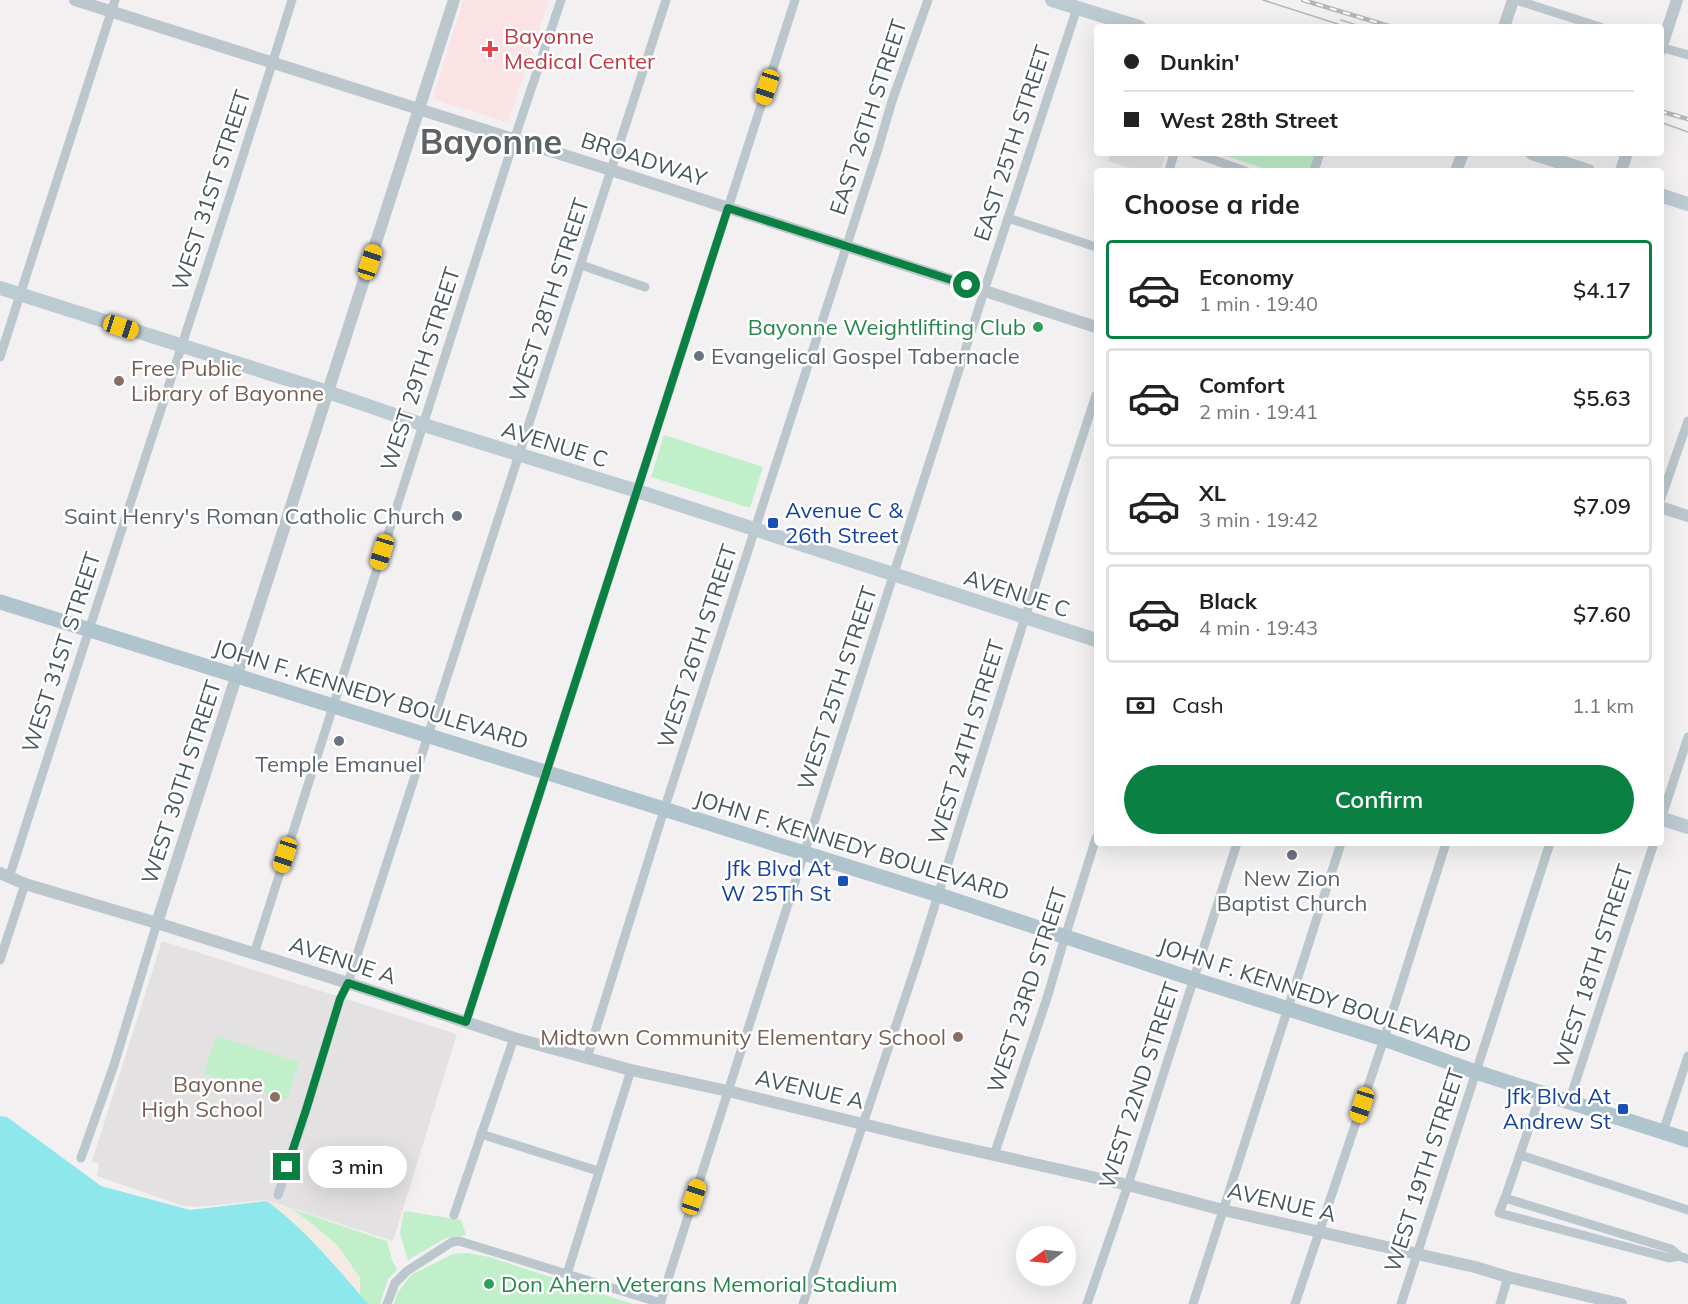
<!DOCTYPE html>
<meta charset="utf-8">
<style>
body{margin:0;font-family:Mulish,sans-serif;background:#f2f2f2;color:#222;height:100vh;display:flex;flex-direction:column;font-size:22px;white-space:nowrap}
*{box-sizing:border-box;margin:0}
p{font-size:20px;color:#767676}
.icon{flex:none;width:33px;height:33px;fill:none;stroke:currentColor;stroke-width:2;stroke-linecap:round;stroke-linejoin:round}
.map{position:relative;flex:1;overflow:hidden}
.side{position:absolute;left:1094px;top:168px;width:570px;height:678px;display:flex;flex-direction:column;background:#fff;border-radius:6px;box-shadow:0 6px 24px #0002}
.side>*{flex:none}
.guide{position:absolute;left:1094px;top:24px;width:570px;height:132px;border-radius:6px;box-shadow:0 6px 24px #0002;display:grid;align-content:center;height:132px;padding:0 30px;background:#fff}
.needle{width:39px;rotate:255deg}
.tools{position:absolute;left:1016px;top:1226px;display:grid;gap:12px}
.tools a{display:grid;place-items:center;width:60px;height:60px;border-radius:50%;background:#fff;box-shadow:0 6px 24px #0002;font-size:30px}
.end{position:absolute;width:27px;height:27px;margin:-14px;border:8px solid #0b8043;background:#fff;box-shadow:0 0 0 3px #fff}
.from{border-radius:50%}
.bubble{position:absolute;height:42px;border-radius:21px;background:#fff;box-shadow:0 6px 24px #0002;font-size:20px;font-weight:600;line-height:42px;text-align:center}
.car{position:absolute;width:18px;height:36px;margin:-18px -9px;border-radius:8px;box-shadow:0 0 4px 2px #0007;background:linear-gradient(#f5c518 24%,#345 0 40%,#f5c518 0 76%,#345 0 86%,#f5c518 0)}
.guide b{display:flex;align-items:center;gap:21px;height:57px;font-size:22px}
.guide b+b{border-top:2px solid #e0e0e0}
.guide i{width:15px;height:15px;background:#222}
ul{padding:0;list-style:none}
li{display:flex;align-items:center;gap:18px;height:99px;margin:0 12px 9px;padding:0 18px;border:3px solid #e0e0e0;border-radius:6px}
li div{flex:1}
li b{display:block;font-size:22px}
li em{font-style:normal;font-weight:600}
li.selected{border-color:#0b8043}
li>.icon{width:54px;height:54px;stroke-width:1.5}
h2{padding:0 30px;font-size:27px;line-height:72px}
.pay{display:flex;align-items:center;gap:15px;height:66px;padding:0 30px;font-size:22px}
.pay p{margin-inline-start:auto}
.primary-button{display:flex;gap:12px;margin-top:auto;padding:12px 30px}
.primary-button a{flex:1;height:69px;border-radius:36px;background:#0b8043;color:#fff;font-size:24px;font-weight:600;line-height:69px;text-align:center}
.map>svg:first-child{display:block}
.education{fill:#e3e1e2}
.medical{fill:#fbe2e4}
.green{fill:#c0efca}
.sand{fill:#f3ebe1}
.water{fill:#8de7eb}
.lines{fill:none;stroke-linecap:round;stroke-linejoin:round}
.minor{stroke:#bcc7cd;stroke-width:9}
.tertiary{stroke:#bcc7cd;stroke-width:12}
.secondary{stroke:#bccad1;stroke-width:14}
.primary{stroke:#b0c4ce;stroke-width:15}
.tram{stroke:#b2b7ba;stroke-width:1.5}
.rail-casing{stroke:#b2b7ba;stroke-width:4.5}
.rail{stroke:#fff;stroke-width:2;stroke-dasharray:7;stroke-linecap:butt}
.route{stroke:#0b8043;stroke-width:8}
.health-dot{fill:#e0444e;stroke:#fff;stroke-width:2}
.leisure-dot{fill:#2e9e5b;stroke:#fff;stroke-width:2}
.worship-dot{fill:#6b7280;stroke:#fff;stroke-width:2}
.education-dot{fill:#8d6e63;stroke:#fff;stroke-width:2}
.transit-dot{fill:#1a4fb4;stroke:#fff;stroke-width:2}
.labels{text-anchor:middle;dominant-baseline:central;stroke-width:5;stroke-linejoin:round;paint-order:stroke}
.health-label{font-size:22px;fill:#be3a42;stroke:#fff;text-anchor:start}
.street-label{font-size:22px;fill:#48575d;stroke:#fff}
.leisure-label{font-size:22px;fill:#27864d;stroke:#fff;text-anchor:end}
.worship-label{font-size:22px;fill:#5b616d;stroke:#fff}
.education-label{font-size:22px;fill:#785e54;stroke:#fff;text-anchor:end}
.transit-label{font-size:22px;fill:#164399;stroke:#fff;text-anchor:end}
.town-label{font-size:34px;font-weight:bold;fill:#5d6265;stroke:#fff}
</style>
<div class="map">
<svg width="1688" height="1304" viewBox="0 0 1688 1304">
<rect width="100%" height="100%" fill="#f2f0f0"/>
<g class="education">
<path d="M1111,153H1166L1160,171H1139L1108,161Z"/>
<path d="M162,941L457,1034L393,1241L266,1200L199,1207L183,1206L97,1176L99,1164L92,1161Z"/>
</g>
<path class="medical" d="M463,0H549L508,122L433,99Z"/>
<g class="green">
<path d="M1217,153H1318L1312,171H1272Z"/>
<path d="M664,435L763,467L750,508L651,477Z"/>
<path d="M216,1036L299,1062L287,1100L204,1074Z"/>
<path d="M289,1208L387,1241L392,1260L397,1270L388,1279L380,1304H368L360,1295V1278L337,1245L307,1220Z"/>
<path d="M404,1211L461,1220L466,1235L446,1238L408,1260L400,1233Z"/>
<path d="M467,1253L489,1257L633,1304H394L397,1294L411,1275L453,1254Z"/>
</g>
<path class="sand" d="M267,1201L289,1208L307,1220L337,1245L360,1278V1295C333,1261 302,1227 267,1201Z"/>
<path class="water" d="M0,1116L7,1117L101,1186L190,1210L267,1201C306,1230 337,1268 368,1304H0Z"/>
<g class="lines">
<g class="minor">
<path d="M1516,0L1600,27"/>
<path d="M1660,47L1688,55"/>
<path d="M1194,153L1245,171"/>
<path d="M1169,171L1174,153"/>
<path d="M1314,171L1320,153"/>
<path d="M1008,218L1096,247"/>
<path d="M581,265L645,287"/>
<path d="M0,357L115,0"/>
<path d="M1660,501L1688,421"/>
<path d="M1660,822L1688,737"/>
<path d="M9,878C102,585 201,294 292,0"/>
<path d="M254,954L514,140L561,0"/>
<path d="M0,960L25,884"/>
<path d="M466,1022L795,0"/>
<path d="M587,1058L664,810L878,149L892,101L928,0"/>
<path d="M1541,1093L1505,1198L1499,1213L1669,1258L1679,1256L1688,1259"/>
<path d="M1569,1102L1654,843"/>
<path d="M1663,1132L1688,1056"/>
<path d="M481,1134L598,1171"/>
<path d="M994,1155L1047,998L1065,937L1096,838"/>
<path d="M1520,1155L1688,1210"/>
<path d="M81,1158L114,1065L157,923"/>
<path d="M278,1195L306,1110L340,999L348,983L666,0"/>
<path d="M1505,1198L1671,1249L1679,1256"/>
<path d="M454,1215L514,1038"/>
<path d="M567,1274L631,1070"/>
<path d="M387,1304L395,1283L407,1271L452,1242L459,1241L661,1303"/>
<path d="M660,1304L988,279L1077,8"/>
<path d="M803,1304L918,959L1063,496L1096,395"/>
<path d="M1087,1304L1128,1185L1237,843"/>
<path d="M1193,1304L1341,843"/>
<path d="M1295,1304L1384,1039L1446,843"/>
<path d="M1401,1304L1550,843"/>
<path d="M1500,1304L1508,1277"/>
</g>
<g class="tertiary">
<path d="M75,0L611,170L1096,327"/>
<path d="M1504,27L1513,0"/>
<path d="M1660,51L1677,0"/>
<path d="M1456,171L1463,153"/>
<path d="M1621,171L1627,153"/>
<path d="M1660,507L1688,516"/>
<path d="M0,873L25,884L157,923L348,983L514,1038L631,1070L728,1091L928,1140L1128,1185L1223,1210L1475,1267L1508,1277L1621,1304"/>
<path d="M157,923L454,0"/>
</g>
<g class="secondary">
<path d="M1052,0L1139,27"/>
<path d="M1532,153L1588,171"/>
<path d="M1660,195L1688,204"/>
<path d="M0,288L328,392L424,425L637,491L1096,640"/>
<path d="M1660,818L1688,827"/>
</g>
<path class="primary" d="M0,602L939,895L1193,979L1384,1039L1476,1072L1688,1140"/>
<g class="tram">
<path d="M1263,0L1347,27"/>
<path d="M1341,20L1363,27"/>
<path d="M1660,122L1688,132"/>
</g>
<defs>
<g id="rail">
<path d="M1303,0L1392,27"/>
<path d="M1660,111L1688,119"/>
</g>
</defs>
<use href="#rail" class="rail-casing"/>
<use href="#rail" class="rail"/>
</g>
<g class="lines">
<path class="route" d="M287,1167L306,1110L340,999L348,983L466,1022L728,208L967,285"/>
</g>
<path class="health-dot" d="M487 40h6v6h6v6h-6v6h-6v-6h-6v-6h6z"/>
<g class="leisure-dot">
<circle cx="1038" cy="327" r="6"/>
<circle cx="489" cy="1284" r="6"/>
</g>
<g class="worship-dot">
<circle cx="699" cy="356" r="6"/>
<circle cx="457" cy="516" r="6"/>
<circle cx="339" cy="741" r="6"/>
<circle cx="1292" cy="855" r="6"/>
</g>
<g class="education-dot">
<circle cx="119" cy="381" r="6"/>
<circle cx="958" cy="1037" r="6"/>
<circle cx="275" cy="1097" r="6"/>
</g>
<g class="transit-dot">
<rect x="767" y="517" width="12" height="12" rx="3"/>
<rect x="837" y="875" width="12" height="12" rx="3"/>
<rect x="1617" y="1103" width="12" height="12" rx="3"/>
</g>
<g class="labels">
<g class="health-label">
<text x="504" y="36">Bayonne<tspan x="504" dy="25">Medical Center</tspan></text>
</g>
<g class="street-label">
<text transform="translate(868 117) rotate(-72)">EAST 26TH STREET</text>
<text transform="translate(1012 143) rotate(-72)">EAST 25TH STREET</text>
<text transform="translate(644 159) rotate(18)">BROADWAY</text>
<text transform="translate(211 190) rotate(-72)">WEST 31ST STREET</text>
<text transform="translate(549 300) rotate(-72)">WEST 28TH STREET</text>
<text transform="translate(420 369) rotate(-72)">WEST 29TH STREET</text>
<text transform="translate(555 444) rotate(17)">AVENUE C</text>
<text transform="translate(1017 593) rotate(18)">AVENUE C</text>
<text transform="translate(697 646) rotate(-72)">WEST 26TH STREET</text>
<text transform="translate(61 652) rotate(-72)">WEST 31ST STREET</text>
<text transform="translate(837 688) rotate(-72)">WEST 25TH STREET</text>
<text transform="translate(371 694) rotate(17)">JOHN F. KENNEDY BOULEVARD</text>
<text transform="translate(966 742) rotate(-73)">WEST 24TH STREET</text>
<text transform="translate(181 782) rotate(-72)">WEST 30TH STREET</text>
<text transform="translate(852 845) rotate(17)">JOHN F. KENNEDY BOULEVARD</text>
<text transform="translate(343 960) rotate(18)">AVENUE A</text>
<text transform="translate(1593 966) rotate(-72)">WEST 18TH STREET</text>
<text transform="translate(1027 990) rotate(-72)">WEST 23RD STREET</text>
<text transform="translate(1315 995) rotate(18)">JOHN F. KENNEDY BOULEVARD</text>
<text transform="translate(1139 1085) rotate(-72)">WEST 22ND STREET</text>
<text transform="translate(810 1089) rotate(13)">AVENUE A</text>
<text transform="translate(1424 1170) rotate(-72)">WEST 19TH STREET</text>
<text transform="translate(1282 1202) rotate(13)">AVENUE A</text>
</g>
<g class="leisure-label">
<text x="1026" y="327">Bayonne Weightlifting Club</text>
<text x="501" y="1284" text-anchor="start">Don Ahern Veterans Memorial Stadium</text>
</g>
<g class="worship-label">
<text x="711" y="356" text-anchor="start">Evangelical Gospel Tabernacle</text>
<text x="445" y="516" text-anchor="end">Saint Henry's Roman Catholic Church</text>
<text x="339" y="764">Temple Emanuel</text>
<text x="1292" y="878">New Zion<tspan x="1292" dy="25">Baptist Church</tspan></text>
</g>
<g class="education-label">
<text x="131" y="368" text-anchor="start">Free Public<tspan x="131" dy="25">Library of Bayonne</tspan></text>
<text x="946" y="1037">Midtown Community Elementary School</text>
<text x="263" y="1084">Bayonne<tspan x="263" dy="25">High School</tspan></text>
</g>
<g class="transit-label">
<text x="785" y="510" text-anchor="start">Avenue C &amp;<tspan x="785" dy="25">26th Street</tspan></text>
<text x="831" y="868">Jfk Blvd At<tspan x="831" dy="25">W 25Th St</tspan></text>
<text x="1611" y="1096">Jfk Blvd At<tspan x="1611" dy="25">Andrew St</tspan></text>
</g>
<g class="town-label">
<text x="491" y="141">Bayonne</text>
</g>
</g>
</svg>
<div class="tools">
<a><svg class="needle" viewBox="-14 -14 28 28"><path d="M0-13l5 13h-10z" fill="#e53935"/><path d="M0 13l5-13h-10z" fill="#767676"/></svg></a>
</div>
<i class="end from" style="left:967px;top:285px"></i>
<i class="end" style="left:287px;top:1167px"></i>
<div class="bubble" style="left:308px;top:1146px;width:99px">3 min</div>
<i class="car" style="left:767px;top:87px;rotate:198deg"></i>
<i class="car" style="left:370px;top:262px;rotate:18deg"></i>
<i class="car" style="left:121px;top:327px;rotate:108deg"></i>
<i class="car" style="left:382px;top:552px;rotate:197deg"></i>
<i class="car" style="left:285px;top:855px;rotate:198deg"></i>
<i class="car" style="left:1362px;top:1105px;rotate:198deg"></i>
<i class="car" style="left:694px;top:1197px;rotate:18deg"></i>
<div class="guide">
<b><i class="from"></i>Dunkin'</b>
<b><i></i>West 28th Street</b>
</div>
<section class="side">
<h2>Choose a ride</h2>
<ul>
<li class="selected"><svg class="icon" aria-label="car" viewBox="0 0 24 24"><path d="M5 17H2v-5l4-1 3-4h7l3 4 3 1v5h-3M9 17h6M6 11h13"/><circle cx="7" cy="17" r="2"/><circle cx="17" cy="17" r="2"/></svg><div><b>Economy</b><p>1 min · 19:40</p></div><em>$4.17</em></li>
<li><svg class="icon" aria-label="car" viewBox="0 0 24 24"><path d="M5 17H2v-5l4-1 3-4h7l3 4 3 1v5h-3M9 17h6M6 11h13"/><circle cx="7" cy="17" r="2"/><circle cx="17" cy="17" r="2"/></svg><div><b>Comfort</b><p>2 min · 19:41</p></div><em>$5.63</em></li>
<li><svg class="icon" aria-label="car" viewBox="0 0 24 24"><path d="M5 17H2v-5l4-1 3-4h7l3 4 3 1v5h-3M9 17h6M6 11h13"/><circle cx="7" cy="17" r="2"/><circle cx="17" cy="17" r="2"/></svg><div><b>XL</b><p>3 min · 19:42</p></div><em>$7.09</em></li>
<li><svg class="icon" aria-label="car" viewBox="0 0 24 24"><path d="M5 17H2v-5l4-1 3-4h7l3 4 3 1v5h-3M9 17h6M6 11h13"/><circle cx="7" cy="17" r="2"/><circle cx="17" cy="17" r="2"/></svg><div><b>Black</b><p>4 min · 19:43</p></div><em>$7.60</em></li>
</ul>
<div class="pay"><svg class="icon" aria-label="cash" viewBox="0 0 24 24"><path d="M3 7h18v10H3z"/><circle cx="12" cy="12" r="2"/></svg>Cash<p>1.1 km</p></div>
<div class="primary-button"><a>Confirm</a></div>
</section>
</div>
